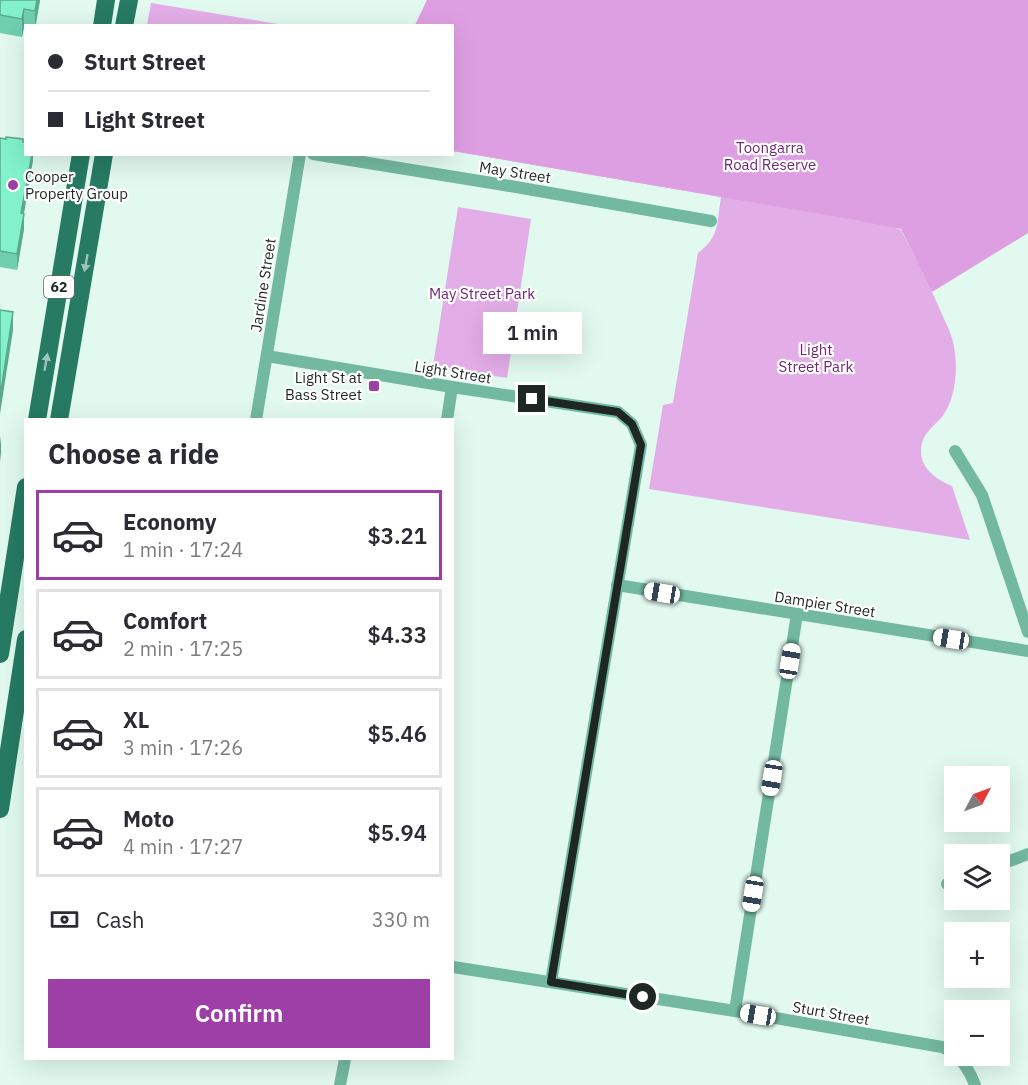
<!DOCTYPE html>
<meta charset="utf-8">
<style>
body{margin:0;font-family:"IBM Plex Sans",sans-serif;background:#f2f2f3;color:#2b2b33;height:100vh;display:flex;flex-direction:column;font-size:22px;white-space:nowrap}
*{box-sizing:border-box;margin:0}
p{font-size:20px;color:#7c7c81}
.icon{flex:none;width:33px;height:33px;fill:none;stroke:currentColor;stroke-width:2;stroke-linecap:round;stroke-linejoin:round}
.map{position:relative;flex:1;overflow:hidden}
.sheet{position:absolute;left:24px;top:418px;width:430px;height:642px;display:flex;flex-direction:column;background:#fff;border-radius:0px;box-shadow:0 6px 24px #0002}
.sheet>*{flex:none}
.banner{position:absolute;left:24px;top:24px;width:430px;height:132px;border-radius:0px;box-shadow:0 6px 24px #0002;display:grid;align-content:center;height:132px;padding:0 24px;background:#fff}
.needle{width:39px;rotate:49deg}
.fabs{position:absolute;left:944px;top:766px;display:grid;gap:12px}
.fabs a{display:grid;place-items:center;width:66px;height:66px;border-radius:0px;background:#fff;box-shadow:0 6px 24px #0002;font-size:30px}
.end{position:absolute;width:27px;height:27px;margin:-14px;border:8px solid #1e2724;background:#fff;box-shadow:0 0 0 3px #fff}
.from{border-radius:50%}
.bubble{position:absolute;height:42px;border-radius:0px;background:#fff;box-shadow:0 6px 24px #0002;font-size:20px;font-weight:600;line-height:42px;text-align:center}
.car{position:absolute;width:18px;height:36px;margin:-18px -9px;border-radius:8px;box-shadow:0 0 4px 2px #0007;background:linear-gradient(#fff 24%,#345 0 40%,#fff 0 76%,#345 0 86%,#fff 0)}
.banner b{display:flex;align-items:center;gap:21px;height:57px;font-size:22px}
.banner b+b{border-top:2px solid #e1e1e2}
.banner i{width:15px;height:15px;background:#2b2b33}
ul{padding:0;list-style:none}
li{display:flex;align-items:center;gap:18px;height:90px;margin:0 12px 9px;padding:0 12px;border:3px solid #e1e1e2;border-radius:0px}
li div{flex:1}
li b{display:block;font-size:22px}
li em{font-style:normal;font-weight:600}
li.selected{border-color:#9e3fa7}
li>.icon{width:54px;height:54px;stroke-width:1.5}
h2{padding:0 24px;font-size:27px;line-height:72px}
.pay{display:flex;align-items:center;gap:15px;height:66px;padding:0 24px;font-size:22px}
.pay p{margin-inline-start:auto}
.button{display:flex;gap:12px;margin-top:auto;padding:12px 24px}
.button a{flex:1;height:69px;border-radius:0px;background:#9e3fa7;color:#fff;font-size:24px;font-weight:600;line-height:69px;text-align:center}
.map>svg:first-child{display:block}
.green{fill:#e3ade7}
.forest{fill:#de9fe2}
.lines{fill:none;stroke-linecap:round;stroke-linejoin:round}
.street{stroke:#73b8a0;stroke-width:12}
.primary{stroke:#267b62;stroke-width:18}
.wall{fill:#70cfaf}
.shaded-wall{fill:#5ba98f}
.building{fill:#82f1cc;stroke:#5ba98f;stroke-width:1.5}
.oneway{fill:#9dc4b8}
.route{stroke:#1e2724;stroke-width:8}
.poi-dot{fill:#9e3fa7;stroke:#fff;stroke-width:2}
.labels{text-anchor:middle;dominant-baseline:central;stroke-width:4.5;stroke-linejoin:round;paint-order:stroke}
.shield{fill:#fff;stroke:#626866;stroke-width:1.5}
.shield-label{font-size:14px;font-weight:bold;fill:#1e2724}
.park-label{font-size:15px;fill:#702777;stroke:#fff}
.street-label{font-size:15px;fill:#1e2724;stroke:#fff}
.poi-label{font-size:15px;fill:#1e2724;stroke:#fff;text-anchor:start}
</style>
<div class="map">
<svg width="1028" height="1085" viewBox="0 0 1028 1085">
<rect width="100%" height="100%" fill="#e1f9ef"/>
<g class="green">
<path d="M151,3L284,25H147Z"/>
<path d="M453,54L901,230C915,257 929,284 941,312C945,322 951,332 953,342C957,359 957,379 952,396C950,404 946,411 942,417C932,428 921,435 921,451C921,469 937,480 952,486L970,540L649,489L663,405L673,403L698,253C720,237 717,222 721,197L453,151Z"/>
<path d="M458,207L531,219L507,378L433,366Z"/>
</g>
<path class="forest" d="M427,0H1028V233L932,292L901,229L850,219L453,151V26L415,25Z"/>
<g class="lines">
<g class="street">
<path d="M313,154L504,185L711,221"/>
<path d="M267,356L452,387L618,412L632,424L641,445L551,982"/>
<path d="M256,420L300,154"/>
<path d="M447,420L452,387"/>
<path d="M955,451L982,495L1028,632"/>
<path d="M617,585L1028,651"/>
<path d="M999,865L1028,854"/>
<path d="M947,884L954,881"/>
<path d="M453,967L735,1011L942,1047L954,1053"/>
<path d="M735,1011L797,614"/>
<path d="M957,1056C965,1064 971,1074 975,1085"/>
<path d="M340,1085L345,1059"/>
</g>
<g class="primary">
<path d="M102,26L106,0"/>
<path d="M124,26L129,0"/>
<path d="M37,420L81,154"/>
<path d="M59,420L104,154"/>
<path d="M0,654L26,487"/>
<path d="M0,809L26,639"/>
</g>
</g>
<g class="wall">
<path d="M0,0H40L36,26H26V27H24L22,37L0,33Z"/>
<path d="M0,138L23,142L33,154V160L24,214V229L17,270L0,267Z"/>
</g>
<g class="shaded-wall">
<path d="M37,0H40L35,26V11Z"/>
<path d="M24,9V27L22,37V19Z"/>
<path d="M32,154H33V160L21,229V213Z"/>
<path d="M24,214V229L17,270V254Z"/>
<path d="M13,312V330L0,414V397Z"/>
<path d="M1,436V453L0,462V444Z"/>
</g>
<g class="building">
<path d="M0,0H37L35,11L24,9L22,19L0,15Z"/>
<path d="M6,137L23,139V142H26V154H32L21,213L24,214L17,254L0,251V138L6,139Z"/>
<path d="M0,310L13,312L0,397Z"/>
</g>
<defs><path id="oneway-solid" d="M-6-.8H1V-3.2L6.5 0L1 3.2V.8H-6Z" transform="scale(1.5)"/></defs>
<g class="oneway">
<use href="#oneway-solid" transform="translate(86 263) rotate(100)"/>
<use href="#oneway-solid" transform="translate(46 362) rotate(-80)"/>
</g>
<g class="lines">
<path class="route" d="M532,399L618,412L632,424L641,445L551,982L643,997"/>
</g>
<g class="poi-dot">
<circle cx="13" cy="185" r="6"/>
<rect x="368" y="380" width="12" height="12" rx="3"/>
</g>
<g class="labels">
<rect class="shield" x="44" y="276" width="30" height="22" rx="4.5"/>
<g class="shield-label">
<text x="59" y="287">62</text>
</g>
<g class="park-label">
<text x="770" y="147">Toongarra<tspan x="770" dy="17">Road Reserve</tspan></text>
<text x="482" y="293">May Street Park</text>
<text x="816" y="349">Light<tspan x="816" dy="17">Street Park</tspan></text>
</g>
<g class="street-label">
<text transform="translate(515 172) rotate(9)">May Street</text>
<text transform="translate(263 285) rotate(-81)">Jardine Street</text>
<text transform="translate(453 372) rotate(9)">Light Street</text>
<text transform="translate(825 604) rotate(9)">Dampier Street</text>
<text transform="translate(831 1013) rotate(10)">Sturt Street</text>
</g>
<g class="poi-label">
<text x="25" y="176">Cooper<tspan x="25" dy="17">Property Group</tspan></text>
<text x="362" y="377" text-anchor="end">Light St at<tspan x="362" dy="17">Bass Street</tspan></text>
</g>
</g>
</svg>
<div class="fabs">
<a><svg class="needle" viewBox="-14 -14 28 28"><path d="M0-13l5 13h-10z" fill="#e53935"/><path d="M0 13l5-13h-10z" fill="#7c7c81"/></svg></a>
<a><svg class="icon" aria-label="layers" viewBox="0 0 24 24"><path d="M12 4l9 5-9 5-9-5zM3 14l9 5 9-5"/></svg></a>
<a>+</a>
<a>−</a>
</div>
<i class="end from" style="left:643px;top:997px"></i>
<i class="end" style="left:532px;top:399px"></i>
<div class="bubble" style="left:483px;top:312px;width:99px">1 min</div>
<i class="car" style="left:662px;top:593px;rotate:279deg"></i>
<i class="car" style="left:951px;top:639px;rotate:279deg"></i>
<i class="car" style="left:790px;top:661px;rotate:9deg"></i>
<i class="car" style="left:772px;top:778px;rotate:189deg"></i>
<i class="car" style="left:753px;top:894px;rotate:189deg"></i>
<i class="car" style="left:758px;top:1015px;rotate:280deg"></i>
<div class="banner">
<b><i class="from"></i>Sturt Street</b>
<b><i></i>Light Street</b>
</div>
<section class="sheet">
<h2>Choose a ride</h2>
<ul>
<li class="selected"><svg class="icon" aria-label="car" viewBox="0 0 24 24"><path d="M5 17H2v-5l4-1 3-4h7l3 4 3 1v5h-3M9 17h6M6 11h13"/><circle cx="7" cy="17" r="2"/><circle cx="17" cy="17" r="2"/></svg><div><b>Economy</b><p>1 min · 17:24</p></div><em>$3.21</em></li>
<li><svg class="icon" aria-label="car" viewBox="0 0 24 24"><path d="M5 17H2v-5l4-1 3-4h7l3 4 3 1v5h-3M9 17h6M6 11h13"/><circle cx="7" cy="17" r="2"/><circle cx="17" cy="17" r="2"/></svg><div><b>Comfort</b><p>2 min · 17:25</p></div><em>$4.33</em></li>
<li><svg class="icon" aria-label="car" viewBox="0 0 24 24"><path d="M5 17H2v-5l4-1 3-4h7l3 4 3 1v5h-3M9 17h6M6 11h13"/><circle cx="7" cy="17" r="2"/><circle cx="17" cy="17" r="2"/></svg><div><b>XL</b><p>3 min · 17:26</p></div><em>$5.46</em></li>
<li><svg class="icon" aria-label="car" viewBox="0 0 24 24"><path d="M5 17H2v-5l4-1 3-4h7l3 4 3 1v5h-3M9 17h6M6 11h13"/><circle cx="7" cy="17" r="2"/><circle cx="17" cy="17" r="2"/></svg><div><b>Moto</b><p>4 min · 17:27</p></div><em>$5.94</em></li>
</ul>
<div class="pay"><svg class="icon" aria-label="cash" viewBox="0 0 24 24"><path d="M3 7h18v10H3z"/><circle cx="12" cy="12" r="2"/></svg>Cash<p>330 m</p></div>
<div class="button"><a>Confirm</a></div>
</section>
</div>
